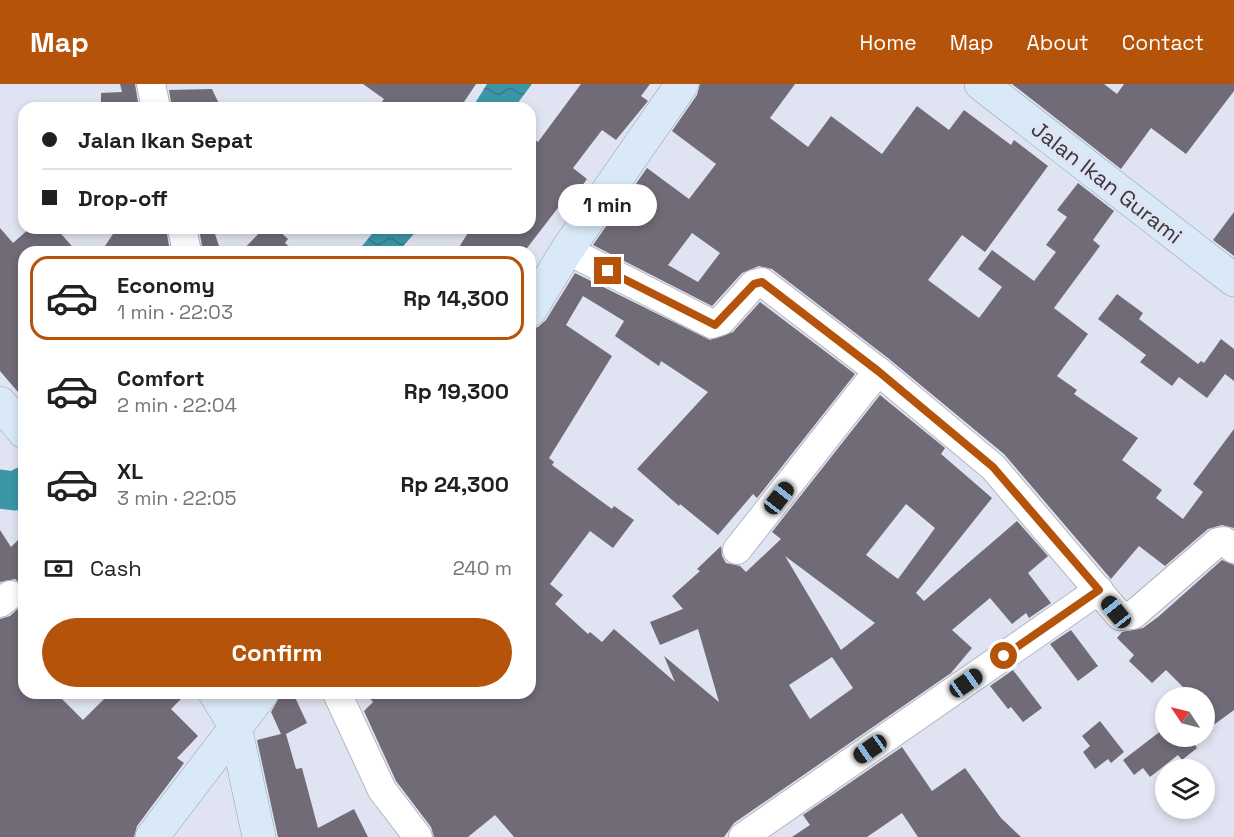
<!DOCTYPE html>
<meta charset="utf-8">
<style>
body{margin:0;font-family:"Space Grotesk",sans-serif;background:#f6f6f6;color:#202124;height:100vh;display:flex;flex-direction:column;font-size:22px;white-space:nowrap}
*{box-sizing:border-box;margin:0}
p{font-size:20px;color:#757577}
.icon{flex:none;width:33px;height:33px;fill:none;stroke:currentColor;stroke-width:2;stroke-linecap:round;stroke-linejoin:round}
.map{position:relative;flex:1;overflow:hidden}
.drawer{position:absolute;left:18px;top:162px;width:518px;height:453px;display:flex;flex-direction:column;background:#fff;border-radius:18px;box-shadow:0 3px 9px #0003}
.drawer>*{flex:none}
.banner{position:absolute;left:18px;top:18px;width:518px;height:132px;border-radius:18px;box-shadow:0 3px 9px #0003;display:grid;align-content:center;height:132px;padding:0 24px;background:#fff}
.needle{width:39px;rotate:305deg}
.controls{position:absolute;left:1155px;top:603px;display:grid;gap:12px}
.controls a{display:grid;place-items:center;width:60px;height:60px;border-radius:50%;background:#fff;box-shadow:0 3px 9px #0003;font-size:30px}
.end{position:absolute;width:27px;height:27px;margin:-14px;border:8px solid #b45309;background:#fff;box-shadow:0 0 0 3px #fff}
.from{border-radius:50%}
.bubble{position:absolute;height:42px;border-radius:21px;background:#fff;box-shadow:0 3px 9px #0003;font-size:20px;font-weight:700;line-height:42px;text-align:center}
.car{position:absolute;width:18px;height:36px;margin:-18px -9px;border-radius:8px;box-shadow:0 0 4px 2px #0007;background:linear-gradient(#222 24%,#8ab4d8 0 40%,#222 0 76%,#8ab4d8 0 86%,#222 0)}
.banner b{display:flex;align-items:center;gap:21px;height:57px;font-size:22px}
.banner b+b{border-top:2px solid #e0e0e0}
.banner i{width:15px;height:15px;background:#202124}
ul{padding:10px 0 0;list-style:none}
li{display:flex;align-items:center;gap:18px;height:84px;margin:0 12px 9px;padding:0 12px;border:3px solid transparent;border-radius:18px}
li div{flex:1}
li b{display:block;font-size:22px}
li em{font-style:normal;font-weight:700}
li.selected{border-color:#b45309}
li>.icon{width:54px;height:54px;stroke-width:1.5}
.pay{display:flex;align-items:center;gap:15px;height:66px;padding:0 24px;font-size:22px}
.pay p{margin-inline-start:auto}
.primary-button{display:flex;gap:12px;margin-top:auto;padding:12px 24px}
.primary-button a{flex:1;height:69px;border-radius:36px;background:#b45309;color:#fff;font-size:24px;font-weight:700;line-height:69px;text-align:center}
header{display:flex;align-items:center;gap:36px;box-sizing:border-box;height:84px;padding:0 30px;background:#b45309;color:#fff}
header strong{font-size:28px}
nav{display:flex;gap:33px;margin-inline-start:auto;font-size:21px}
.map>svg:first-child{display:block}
.water{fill:url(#water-waves)}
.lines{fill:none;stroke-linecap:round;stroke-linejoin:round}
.river{stroke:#3c96a8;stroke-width:39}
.building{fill:#706b77;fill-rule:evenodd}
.minor-casing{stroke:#b2b6c3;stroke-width:30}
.major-casing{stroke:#8fa2b3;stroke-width:34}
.minor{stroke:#fff;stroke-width:28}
.major{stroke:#d9e9f7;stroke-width:33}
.route{stroke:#b45309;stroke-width:8}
.labels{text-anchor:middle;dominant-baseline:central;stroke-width:6;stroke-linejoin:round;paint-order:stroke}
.street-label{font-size:22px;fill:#37383e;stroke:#e0e4f2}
</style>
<header>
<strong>Map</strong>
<nav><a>Home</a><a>Map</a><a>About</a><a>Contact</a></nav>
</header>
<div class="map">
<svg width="1234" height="753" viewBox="0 0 1234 753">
<defs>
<pattern id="water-waves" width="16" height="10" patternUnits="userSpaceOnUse" patternTransform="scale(1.5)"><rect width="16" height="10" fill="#3c96a8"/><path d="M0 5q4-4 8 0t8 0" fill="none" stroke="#337b8a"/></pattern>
</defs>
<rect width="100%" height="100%" fill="#e0e4f2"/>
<g class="water">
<path d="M487,0H532L514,24H472Z"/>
<path d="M377,144H419L398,168H357Z"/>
</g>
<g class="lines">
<path class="river" d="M0,405L15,407L24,402"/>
</g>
<g class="building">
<path d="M120,0H135L139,24H101V9L122,8Z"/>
<path d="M363,0H476L460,24H377L384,15Z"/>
<path d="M581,0H650L641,12L648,17L616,56L602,46L573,84L587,95L569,120L564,116L524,168H456L471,144H530V52L538,58Z"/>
<path d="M700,0H795L770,34L808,63L831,32L882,70L917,22L949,46L964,26L1011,61L1014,56L1048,82L985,168L962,151L928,196L979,234L1002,203L978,185L992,166L1034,197L1056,168L1046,161L1067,133L1057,126L1078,99L1114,127L1093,156L1100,162L1054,224L1088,250L1057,292L1077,306L1074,310L1138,354L1122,376L1162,406L1156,414L1183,435L1203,408L1193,400L1234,345V444L1222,441L1208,445L1165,482L1139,462L1111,495L1004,370L888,274L772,185L759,182L742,189L712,222L593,161L647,84L689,115L716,80L672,47L697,11ZM692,149L720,169L698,198L668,181Z"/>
<path d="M1012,0H1104L1117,10L1124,0H1234V7L1186,70L1151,44L1121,85Z"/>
<path d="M212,5L221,24H172L169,6Z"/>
<path d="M1234,128V172L1213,156Z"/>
<path d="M0,144L13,159L30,144H56L77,168H24V315L0,287Z"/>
<path d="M117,144H166L170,168H101Z"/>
<path d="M199,144H213L221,168H203Z"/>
<path d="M264,144H276L288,155L285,159L295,168H241Z"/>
<path d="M575,189L710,256L733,248L760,218L855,290L757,414L753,410L718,451L680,420L679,422L637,385L708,308L661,277L659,282L615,252L624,237L583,212L566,241L612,272L549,374L554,378L552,381L612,425L614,422L634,436L613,464L590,447L550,500L563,511L555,520L588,550L590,548L602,558L614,545L675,598L664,572L719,618L698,545L660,561L650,538L683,525L672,512L700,487L697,485L721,462L722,472L726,479L740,482L746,488L781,455L772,448L880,311L945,364L941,370L992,414L916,509L924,517L1017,437L1048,472L1028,489L1051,519L1029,534L1026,529L1012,540L990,514L952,546L972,564L951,589L734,739L724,753H514L495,731L468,753H434L431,743L396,697L364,627L373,618L365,609H530V245L538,243L546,236ZM906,420L935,444L898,495L866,471ZM785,472L875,539L841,566ZM832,573L853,604L810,635L789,601Z"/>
<path d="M1117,210L1143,229L1139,235L1198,280L1201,277L1204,279L1221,255L1234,265V297L1225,290L1207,314L1179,293L1172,302L1140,278L1146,271L1098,235Z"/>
<path d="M0,446L11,463L24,450V503L15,495L0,498Z"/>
<path d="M1222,476L1234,481V626L1204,648V614H1194L1166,586L1152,599L1129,577L1134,571L1117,554L1122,548L1143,544L1158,533Z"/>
<path d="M24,519V609H56L83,636L110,609H187L171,625L198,652L177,674L184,679L137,742L134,753H0V535L10,532Z"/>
<path d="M1071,546L1098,582L1078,597L1050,560Z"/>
<path d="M1013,586L1042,624L1023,638L1011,623L1008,625L990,602Z"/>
<path d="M286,609H293L307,639L286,650L296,685L302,684L318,744L354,725L368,753H278L257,656L281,650L271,628L280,612Z"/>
<path d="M1100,637L1124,668L1111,679L1108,675L1095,685L1083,668L1090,662L1082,652Z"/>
<path d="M1166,643V652H1203L1194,659L1197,664L1182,676L1178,671L1150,693L1143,684L1134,691L1123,676Z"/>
<path d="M902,663L932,707L965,684L1001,734L1021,753H918L902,729L867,753H792L810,741L803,731Z"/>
</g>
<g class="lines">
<defs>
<g id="minor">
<path d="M151,0L156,24"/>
<path d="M182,144L187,168"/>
<path d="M567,166L712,240L721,237L754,200L762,198L878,287L993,383L1120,532L1133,531L1218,458L1224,457L1234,465"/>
<path d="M737,466L878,287"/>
<path d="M0,519L10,511"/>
<path d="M337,609L382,706L418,753"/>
<path d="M743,753L1099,506"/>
</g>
<g id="major">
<path d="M981,0L1234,196"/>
<path d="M530,226L567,166L682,0"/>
<path d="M0,319L24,348"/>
<path d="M215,609L235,642L259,753"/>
<path d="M152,753L262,609"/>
</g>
</defs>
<use href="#minor" class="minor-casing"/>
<use href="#major" class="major-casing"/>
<use href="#minor" class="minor"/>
<use href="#major" class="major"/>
</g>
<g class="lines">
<path class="route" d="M608,187L715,241L754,200L762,198L878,287L993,383L1099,506L1004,572"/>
</g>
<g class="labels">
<g class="street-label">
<text transform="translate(1107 98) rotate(38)">Jalan Ikan Gurami</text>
</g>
</g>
</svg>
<div class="controls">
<a><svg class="needle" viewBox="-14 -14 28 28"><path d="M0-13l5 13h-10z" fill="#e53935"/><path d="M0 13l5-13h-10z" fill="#757577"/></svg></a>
<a><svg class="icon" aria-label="layers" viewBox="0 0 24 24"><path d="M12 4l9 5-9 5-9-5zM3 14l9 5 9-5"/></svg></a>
</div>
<i class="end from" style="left:1004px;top:572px"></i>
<i class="end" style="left:608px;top:187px"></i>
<div class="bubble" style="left:558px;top:100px;width:99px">1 min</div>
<i class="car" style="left:779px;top:414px;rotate:38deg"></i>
<i class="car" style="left:1116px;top:528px;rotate:321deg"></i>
<i class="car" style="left:966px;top:599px;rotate:55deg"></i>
<i class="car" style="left:870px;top:665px;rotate:235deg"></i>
<div class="banner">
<b><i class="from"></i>Jalan Ikan Sepat</b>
<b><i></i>Drop-off</b>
</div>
<section class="drawer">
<ul>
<li class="selected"><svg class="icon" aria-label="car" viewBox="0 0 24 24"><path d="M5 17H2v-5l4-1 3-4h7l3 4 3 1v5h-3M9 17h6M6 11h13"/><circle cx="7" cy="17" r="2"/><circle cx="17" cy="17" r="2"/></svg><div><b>Economy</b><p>1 min · 22:03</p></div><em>Rp 14,300</em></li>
<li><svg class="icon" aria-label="car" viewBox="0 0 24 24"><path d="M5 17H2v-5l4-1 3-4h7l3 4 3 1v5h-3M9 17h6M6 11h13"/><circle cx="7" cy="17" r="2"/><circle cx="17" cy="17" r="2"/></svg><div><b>Comfort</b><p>2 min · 22:04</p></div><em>Rp 19,300</em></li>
<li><svg class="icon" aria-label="car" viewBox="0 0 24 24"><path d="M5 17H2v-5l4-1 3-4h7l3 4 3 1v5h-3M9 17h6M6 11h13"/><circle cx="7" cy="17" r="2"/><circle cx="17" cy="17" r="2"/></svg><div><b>XL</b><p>3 min · 22:05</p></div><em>Rp 24,300</em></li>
</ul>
<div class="pay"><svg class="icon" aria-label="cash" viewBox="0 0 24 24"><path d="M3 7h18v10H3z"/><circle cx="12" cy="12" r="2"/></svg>Cash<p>240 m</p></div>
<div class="primary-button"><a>Confirm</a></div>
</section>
</div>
